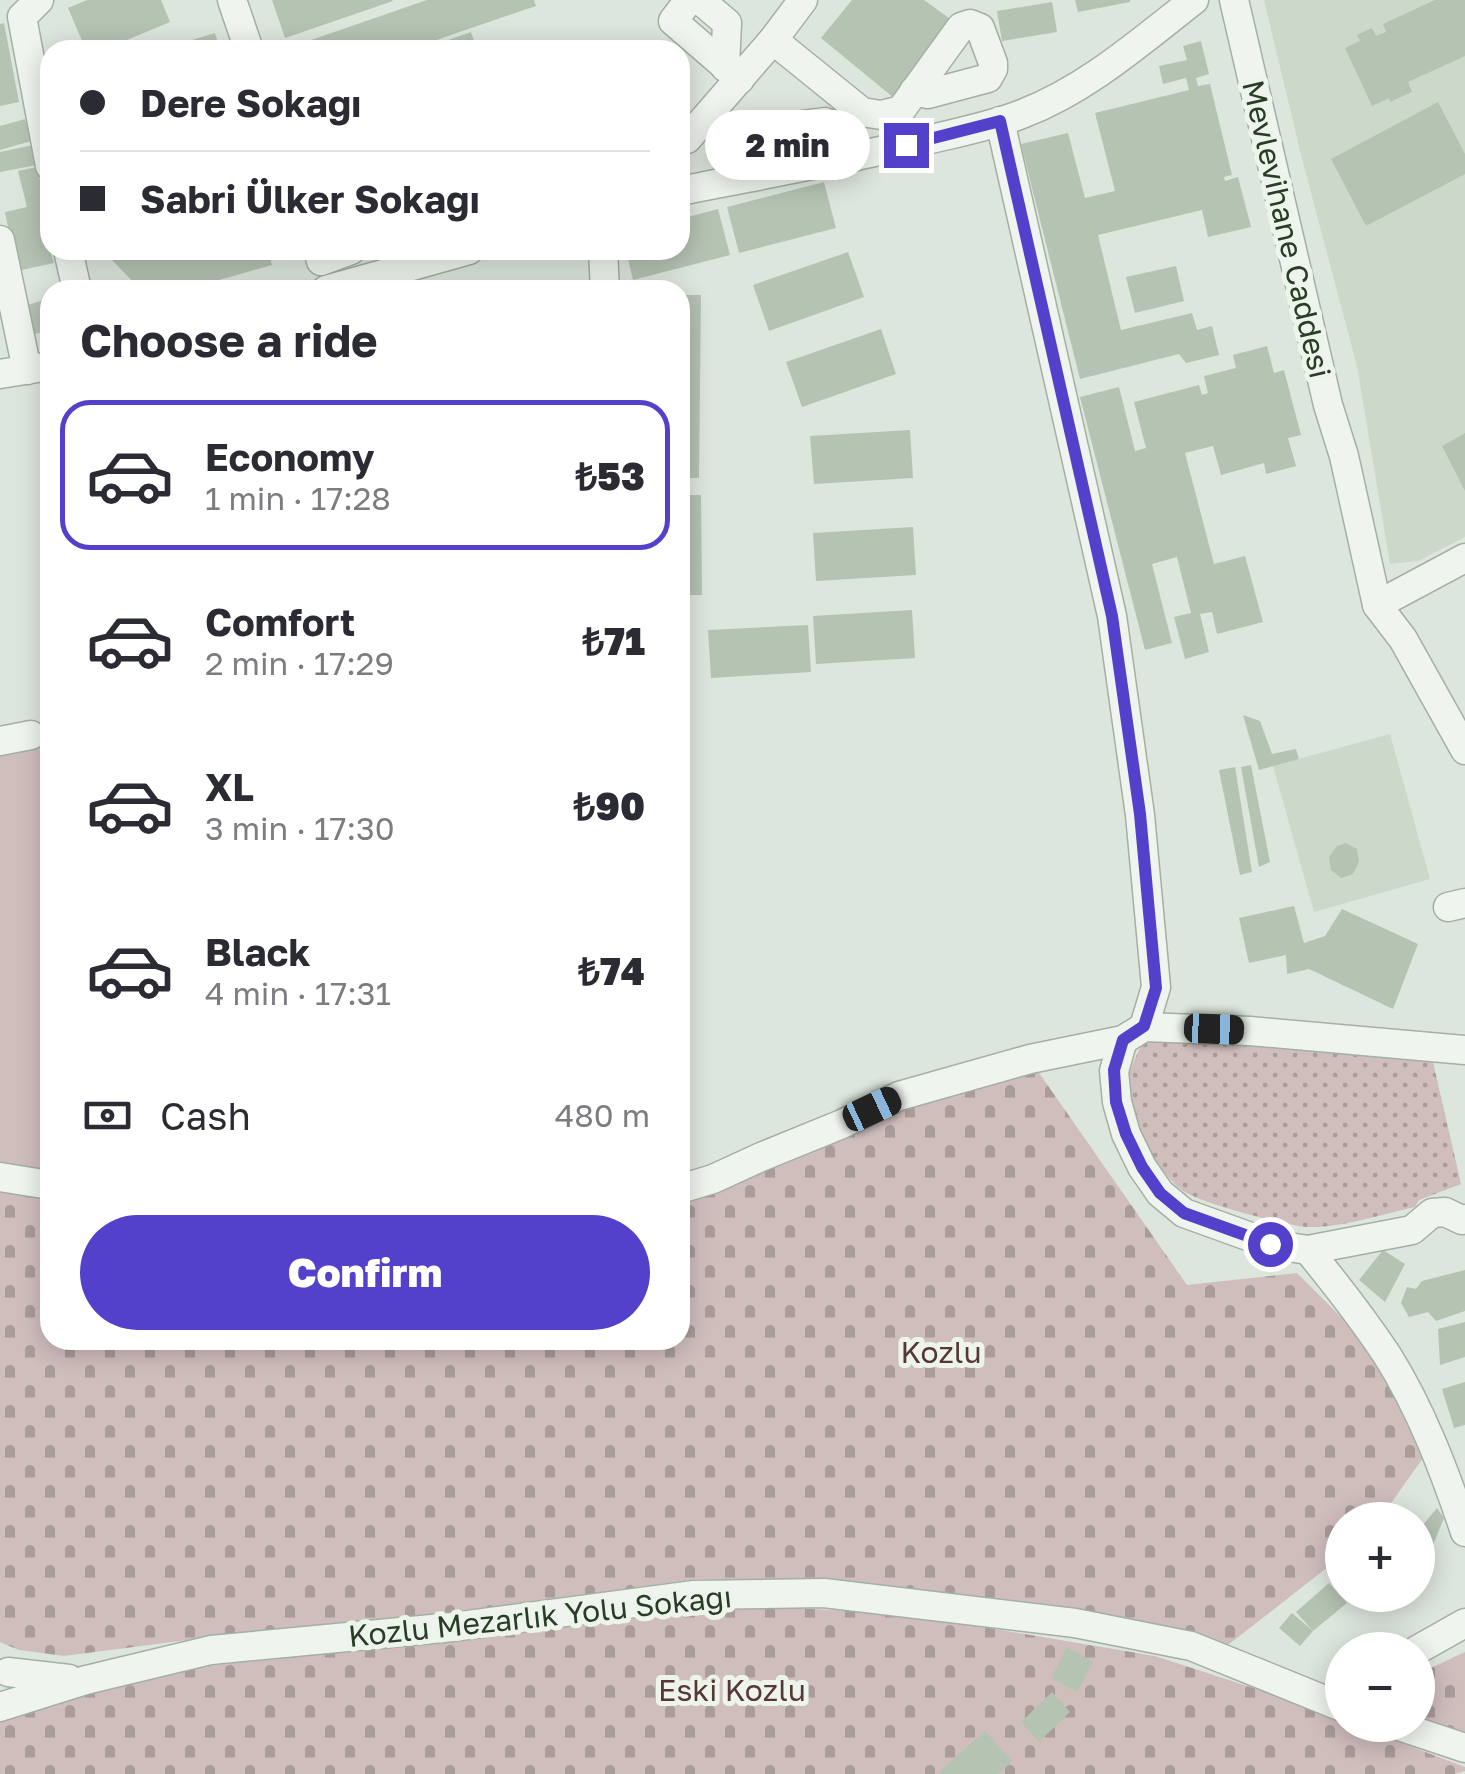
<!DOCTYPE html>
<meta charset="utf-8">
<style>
body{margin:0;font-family:"Golos Text",sans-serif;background:#f7f7f7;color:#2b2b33;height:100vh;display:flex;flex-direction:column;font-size:38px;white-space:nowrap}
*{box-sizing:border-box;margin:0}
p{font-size:32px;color:#7c7c81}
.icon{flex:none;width:55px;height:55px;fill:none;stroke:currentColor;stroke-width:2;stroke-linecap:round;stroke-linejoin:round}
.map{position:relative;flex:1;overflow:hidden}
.drawer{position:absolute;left:40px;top:280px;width:650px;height:1070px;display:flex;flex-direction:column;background:#fff;border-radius:30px;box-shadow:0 5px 25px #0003}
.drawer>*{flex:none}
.banner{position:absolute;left:40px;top:40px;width:650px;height:220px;border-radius:30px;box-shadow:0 5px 25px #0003;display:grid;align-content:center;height:220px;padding:0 40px;background:#fff}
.tools{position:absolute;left:1325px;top:1502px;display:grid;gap:20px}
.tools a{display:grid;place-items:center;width:110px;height:110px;border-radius:50%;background:#fff;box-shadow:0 5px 25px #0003;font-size:50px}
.end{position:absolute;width:45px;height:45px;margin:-22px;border:12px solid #5441cb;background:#fff;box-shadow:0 0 0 5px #fff}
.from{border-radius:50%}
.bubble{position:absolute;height:70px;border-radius:35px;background:#fff;box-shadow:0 5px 25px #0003;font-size:32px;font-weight:800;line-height:70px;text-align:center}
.car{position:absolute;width:30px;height:60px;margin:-30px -15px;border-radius:12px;box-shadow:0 0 8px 2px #0007;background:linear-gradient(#222 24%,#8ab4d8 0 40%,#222 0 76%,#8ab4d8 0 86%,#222 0)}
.banner b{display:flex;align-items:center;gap:35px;height:95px;font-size:38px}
.banner b+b{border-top:2px solid #e1e1e2}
.banner i{width:25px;height:25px;background:#2b2b33}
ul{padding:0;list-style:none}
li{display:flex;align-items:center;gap:30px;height:150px;margin:0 20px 15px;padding:0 20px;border:5px solid transparent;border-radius:30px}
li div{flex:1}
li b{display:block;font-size:38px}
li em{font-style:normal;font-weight:800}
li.active{border-color:#5441cb}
li>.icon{width:90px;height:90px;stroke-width:1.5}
h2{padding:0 40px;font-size:45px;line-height:120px}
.pay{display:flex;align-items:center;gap:25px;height:110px;padding:0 40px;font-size:38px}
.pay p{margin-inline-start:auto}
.action{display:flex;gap:20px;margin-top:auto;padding:20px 40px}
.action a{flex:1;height:115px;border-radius:60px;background:#5441cb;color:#fff;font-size:40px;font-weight:800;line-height:115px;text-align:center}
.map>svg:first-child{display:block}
.built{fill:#cbd8ca}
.grass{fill:url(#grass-dots)}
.cemetery{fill:url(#cemetery-stones)}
.green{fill:#d0bebd}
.building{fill:#b5c3b3}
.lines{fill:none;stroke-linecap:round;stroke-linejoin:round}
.minor-casing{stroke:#a3b0a2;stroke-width:31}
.minor{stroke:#eff4ee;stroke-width:28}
.route{stroke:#5441cb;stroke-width:12}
.labels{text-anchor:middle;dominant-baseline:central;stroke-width:10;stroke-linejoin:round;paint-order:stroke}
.street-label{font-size:30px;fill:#283c26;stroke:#ecf4eb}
.park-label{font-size:30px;fill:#573734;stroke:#ecf4eb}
</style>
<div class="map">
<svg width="1465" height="1774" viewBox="0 0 1465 1774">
<defs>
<pattern id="grass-dots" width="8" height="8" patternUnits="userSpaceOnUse" patternTransform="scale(2.5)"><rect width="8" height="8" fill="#d0bebd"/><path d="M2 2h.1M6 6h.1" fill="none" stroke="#a99c99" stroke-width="1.8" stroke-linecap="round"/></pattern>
<pattern id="cemetery-stones" width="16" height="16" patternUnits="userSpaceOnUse" patternTransform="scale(2.5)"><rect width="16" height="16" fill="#d0bebd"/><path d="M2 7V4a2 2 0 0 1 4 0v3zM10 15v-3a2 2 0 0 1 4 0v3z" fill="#a99c99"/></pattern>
</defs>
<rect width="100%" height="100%" fill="#dde6dc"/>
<g class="built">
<path d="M1264,0H1465V537L1418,561L1390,564L1357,366L1302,159Z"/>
<path d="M1390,734L1430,879L1314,912L1273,766Z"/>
</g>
<path class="grass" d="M1164,1036L1431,1053L1461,1184L1419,1200L1415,1207C1383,1214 1341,1228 1309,1227C1289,1227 1198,1202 1183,1191C1156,1170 1126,1119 1127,1084C1128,1070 1137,1054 1144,1041Z"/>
<g class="cemetery">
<path d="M1035,1067L1187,1285L1297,1273L1343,1319L1383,1374L1423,1458L1379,1520H1342V1556L1228,1645L1162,1628L814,1581L699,1579L515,1608L211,1637L64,1656L19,1650L0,1642V1190L50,1198V1340H680V1196L897,1109Z"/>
<path d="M720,1605L900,1613L1155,1656L1275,1695L1342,1721V1725H1354L1465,1767V1771L1455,1774H0V1719L92,1679L532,1630L633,1614Z"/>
<path d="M1465,1652V1739L1418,1721V1674Z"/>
</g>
<path class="green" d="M50,746V1173L0,1171V755Z"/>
<g class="building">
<path d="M87,0H161L170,22L103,50H86L68,8Z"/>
<path d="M272,0H392L393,1L285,38Z"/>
<path d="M427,0H534L536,6L407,50H282Z"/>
<path d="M852,0H924L956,23L894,98L821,38Z"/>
<path d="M1075,0H1130V2L1078,12Z"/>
<path d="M1435,0H1465V56L1408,82L1412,92L1390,102L1389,98L1372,106L1345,48L1360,41L1357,35L1372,28L1376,36L1386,32L1383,24Z"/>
<path d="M1052,2L1057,32L1002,41L997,11Z"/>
<path d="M4,23L19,102L0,106V24Z"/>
<path d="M471,32L477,50H423V49Z"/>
<path d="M215,33L220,50H163V49Z"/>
<path d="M1201,41L1209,74L1196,78L1198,86L1210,84L1232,175L1224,177L1225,181L1238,177L1251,227L1208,237L1202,210L1098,235L1121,330L1192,313L1197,330L1212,326L1219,355L1186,363L1179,354L1080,379L1021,144L1068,133L1085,198L1115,191L1095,113L1189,90L1186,78L1163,84L1159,66L1187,60L1183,46Z"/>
<path d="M1438,102L1465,154V174L1366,226L1331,159Z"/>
<path d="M25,119L31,141L0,150V126Z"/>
<path d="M33,145L37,165L0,172V152Z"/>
<path d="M37,167L45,202L42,203L50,250L54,263L17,271L5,212L27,207L18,171Z"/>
<path d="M824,182L836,228L739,253L727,207Z"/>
<path d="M718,209L730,255L633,280L626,250H680V219Z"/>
<path d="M107,250H268L272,265L184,290H141L107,255Z"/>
<path d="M848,252L864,297L769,331L753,285Z"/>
<path d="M1176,266L1184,301L1135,313L1126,277Z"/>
<path d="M680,295H701L699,478H680Z"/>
<path d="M50,298V330L35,334L28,305Z"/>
<path d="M881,329L896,374L802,407L786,362Z"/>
<path d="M1267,346L1274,373L1284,370L1301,435L1288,438L1296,466L1266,474L1264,463L1221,475L1213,446L1185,453L1214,564L1245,556L1263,622L1217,634L1212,612L1200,614L1209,652L1185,659L1174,617L1191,613L1177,557L1152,564L1172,643L1145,650L1080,397L1119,387L1135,451L1146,448L1134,402L1199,385L1202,395L1208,393L1204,376L1236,368L1233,355Z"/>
<path d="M910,430L913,478L814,484L810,436Z"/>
<path d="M1465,433V491L1442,446Z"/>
<path d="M680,495H701L702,595H680Z"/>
<path d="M913,527L916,575L816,581L813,533Z"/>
<path d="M912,610L915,658L816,664L813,616Z"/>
<path d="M808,625L811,672L711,678L708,630Z"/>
<path d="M1243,715L1260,721L1272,754L1296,749L1299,759L1259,770Z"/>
<path d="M1251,765L1270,862L1259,867L1241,767Z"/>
<path d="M1235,767L1252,872L1240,875L1219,770Z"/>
<path d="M1346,843L1357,849L1359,862L1353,874L1341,878L1331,870L1329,857L1337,846Z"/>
<path d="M1294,906L1304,943L1325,936L1342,909L1418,944L1393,1009L1309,969L1287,974L1286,955L1249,963L1239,918Z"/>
<path d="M1383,1250L1405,1264L1385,1302L1359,1280Z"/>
<path d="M1465,1270V1311L1436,1321L1428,1312L1409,1317L1401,1303L1407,1287L1416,1289L1422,1281Z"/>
<path d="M1465,1322V1357L1440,1365L1438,1329Z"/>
<path d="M1465,1382V1425L1454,1428L1442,1389Z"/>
<path d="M1437,1508L1444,1518L1421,1574L1418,1569V1531Z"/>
<path d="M1329,1583L1347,1603L1313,1631L1296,1612Z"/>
<path d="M1292,1613L1313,1631L1300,1646L1279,1628Z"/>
<path d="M1067,1647L1093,1662L1077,1692L1051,1678Z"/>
<path d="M1052,1692L1070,1712L1039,1742L1021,1722Z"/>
<path d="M985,1731L1012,1761L998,1774H941L939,1772Z"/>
</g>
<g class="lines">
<defs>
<g id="minor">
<path d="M39,0L22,17L50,166"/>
<path d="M232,0L249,50"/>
<path d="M689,0L673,21L740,79"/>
<path d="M700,0L727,23L725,67"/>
<path d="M1234,0L1328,405L1344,456L1377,605L1403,639L1465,750"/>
<path d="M773,40L862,112L881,115L901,110L961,27L970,24L980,28L993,63V69L988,78L928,94L914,91"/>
<path d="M1000,121L1112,616L1140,815L1156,987L1144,1027"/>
<path d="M743,133L825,122L844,133L854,157"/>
<path d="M680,141L687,139L773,40L803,0"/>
<path d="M680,191C760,175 840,161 919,142C954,133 989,127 1022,114C1087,89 1140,42 1194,0"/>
<path d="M0,240L27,370"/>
<path d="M68,250L77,290"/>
<path d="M318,250L321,261L351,250"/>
<path d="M603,250L605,290"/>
<path d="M326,290L469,250"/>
<path d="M0,374L50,366"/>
<path d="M1377,605L1465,558"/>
<path d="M0,741L31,735"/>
<path d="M1448,907L1465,903"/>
<path d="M1123,1040L1114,1071L1117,1102L1126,1134L1142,1167L1160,1193L1184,1213L1270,1244L1308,1250L1412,1230L1432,1213L1445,1212L1462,1220L1465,1219"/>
<path d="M0,1177L50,1185"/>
<path d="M680,1189L713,1179L761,1157L842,1124L899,1096L1030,1059L1123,1040L1144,1027L1250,1031L1465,1050"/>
<path d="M1308,1250C1335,1283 1363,1319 1387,1355C1421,1409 1445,1472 1465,1532"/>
<path d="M1417,1650L1465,1623"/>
<path d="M8,1672L69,1679"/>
<path d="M0,1707L86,1680L211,1650L453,1627L694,1595L824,1593L1075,1623L1191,1646L1342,1707"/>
<path d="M1396,1725L1465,1748"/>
</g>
</defs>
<use href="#minor" class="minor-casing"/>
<use href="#minor" class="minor"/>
</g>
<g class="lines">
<path class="route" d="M906,145L1000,121L1112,616L1140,814L1156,988L1144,1026L1123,1040L1114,1070L1116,1102L1126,1134L1142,1167L1160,1193L1184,1213L1270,1244"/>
</g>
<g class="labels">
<g class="street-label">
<text transform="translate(1287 229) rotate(77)">Mevlevihane Caddesi</text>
<text transform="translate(540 1616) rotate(-6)">Kozlu Mezarlık Yolu Sokağı</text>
</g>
<g class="park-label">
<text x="941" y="1352">Kozlu</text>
<text x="732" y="1690">Eski Kozlu</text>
</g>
</g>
</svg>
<div class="tools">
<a>+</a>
<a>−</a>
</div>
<i class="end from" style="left:1270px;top:1244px"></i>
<i class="end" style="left:906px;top:145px"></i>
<div class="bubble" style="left:705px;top:110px;width:165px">2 min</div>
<i class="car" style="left:1214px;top:1029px;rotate:92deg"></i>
<i class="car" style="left:872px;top:1109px;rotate:65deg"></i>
<div class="banner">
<b><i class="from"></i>Dere Sokağı</b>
<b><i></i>Sabri Ülker Sokağı</b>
</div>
<section class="drawer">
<h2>Choose a ride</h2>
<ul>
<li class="active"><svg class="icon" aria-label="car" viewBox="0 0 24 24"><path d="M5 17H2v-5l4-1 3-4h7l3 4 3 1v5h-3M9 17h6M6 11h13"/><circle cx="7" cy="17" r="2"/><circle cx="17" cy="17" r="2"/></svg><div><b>Economy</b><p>1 min · 17:28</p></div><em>₺53</em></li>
<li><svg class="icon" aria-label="car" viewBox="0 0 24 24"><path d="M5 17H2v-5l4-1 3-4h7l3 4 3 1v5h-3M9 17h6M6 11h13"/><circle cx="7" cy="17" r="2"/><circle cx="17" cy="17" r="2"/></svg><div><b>Comfort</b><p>2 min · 17:29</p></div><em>₺71</em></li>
<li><svg class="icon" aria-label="car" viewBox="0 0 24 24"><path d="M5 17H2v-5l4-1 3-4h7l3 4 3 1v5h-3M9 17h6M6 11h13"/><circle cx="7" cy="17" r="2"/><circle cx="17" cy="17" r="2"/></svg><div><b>XL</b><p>3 min · 17:30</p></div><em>₺90</em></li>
<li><svg class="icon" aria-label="car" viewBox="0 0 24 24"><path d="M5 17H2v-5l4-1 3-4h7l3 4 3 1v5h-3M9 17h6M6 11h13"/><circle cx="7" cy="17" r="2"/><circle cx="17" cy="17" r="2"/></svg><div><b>Black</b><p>4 min · 17:31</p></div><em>₺74</em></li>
</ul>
<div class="pay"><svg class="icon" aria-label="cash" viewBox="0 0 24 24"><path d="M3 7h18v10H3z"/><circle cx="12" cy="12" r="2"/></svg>Cash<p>480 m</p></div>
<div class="action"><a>Confirm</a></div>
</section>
</div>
